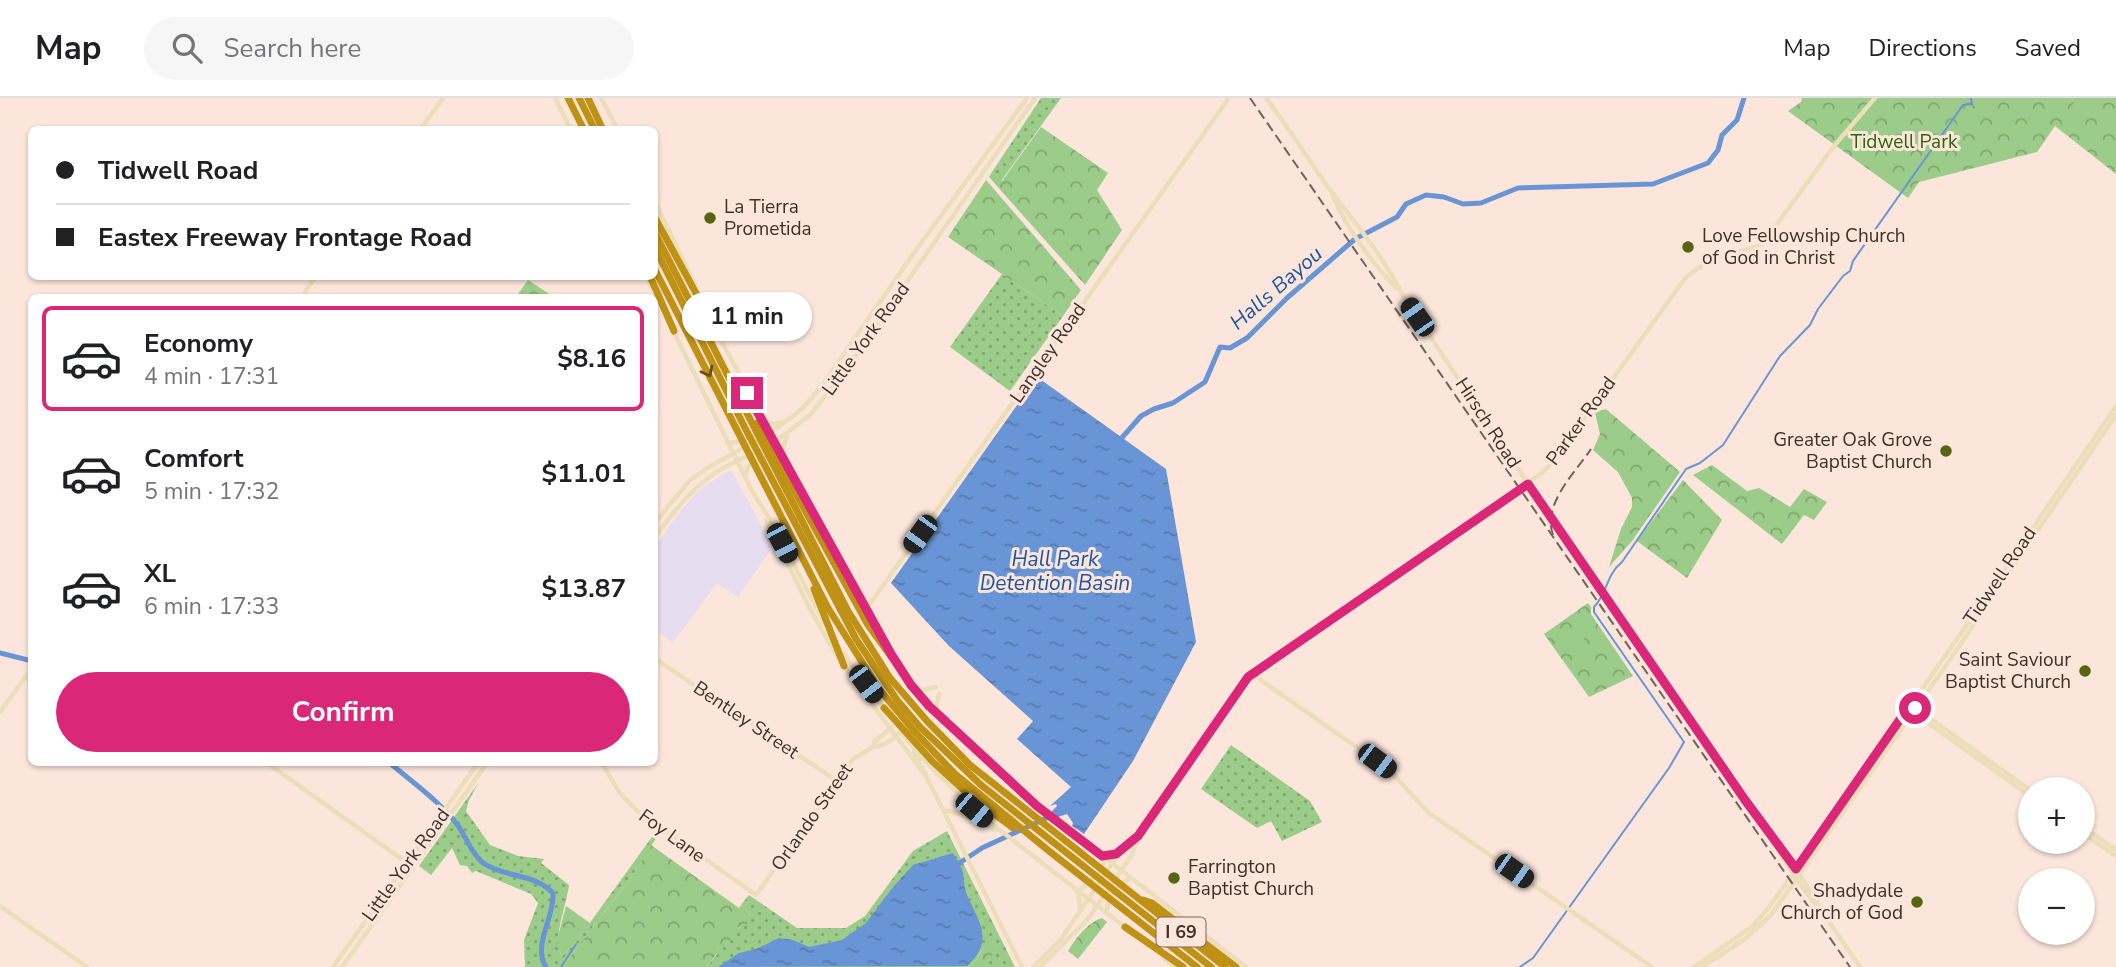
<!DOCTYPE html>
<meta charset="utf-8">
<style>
body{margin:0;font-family:"Nunito Sans",sans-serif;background:#f6f6f6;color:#202124;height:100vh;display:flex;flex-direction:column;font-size:26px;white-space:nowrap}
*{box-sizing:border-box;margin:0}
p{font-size:23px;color:#757577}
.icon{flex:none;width:38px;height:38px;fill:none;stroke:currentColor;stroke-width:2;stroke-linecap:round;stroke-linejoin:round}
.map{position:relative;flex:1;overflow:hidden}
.sheet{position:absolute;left:28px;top:196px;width:630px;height:472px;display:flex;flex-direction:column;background:#fff;border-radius:10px;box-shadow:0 2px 5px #0004}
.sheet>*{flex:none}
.hud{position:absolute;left:28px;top:28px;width:630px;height:154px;border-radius:10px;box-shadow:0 2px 5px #0004;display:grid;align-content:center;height:154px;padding:0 28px;background:#fff}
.controls{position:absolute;left:2018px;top:679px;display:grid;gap:14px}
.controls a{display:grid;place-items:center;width:77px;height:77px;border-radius:50%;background:#fff;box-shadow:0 2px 5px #0004;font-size:35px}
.end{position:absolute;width:32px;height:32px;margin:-16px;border:9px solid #db2777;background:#fff;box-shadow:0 0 0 4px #fff}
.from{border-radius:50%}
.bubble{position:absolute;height:49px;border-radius:24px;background:#fff;box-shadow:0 2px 5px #0004;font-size:23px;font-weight:700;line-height:49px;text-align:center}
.car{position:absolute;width:21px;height:42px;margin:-21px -10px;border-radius:9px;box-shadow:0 0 5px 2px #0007;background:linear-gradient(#222 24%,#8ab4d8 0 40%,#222 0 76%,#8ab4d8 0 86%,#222 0)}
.hud b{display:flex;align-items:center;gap:24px;height:66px;font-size:26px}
.hud b+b{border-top:2px solid #e0e0e0}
.hud i{width:18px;height:18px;background:#202124}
ul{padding:12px 0 0;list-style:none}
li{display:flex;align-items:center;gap:21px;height:105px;margin:0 14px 10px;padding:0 14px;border:4px solid transparent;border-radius:10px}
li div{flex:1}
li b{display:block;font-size:26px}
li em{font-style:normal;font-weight:700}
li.selected{border-color:#db2777}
li>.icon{width:63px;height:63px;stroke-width:1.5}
.button{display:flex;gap:14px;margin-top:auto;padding:14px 28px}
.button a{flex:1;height:80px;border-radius:42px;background:#db2777;color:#fff;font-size:28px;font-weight:700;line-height:80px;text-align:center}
header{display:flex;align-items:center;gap:42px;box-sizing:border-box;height:98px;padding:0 35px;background:#fff;border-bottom:2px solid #e0e0e0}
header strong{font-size:33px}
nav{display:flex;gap:38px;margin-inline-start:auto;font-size:24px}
.search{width:490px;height:63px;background:#f6f6f6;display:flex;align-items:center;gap:18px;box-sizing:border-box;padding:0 24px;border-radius:38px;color:#757577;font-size:26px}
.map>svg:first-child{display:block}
.commercial{fill:#e8dcf1}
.grass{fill:url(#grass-dots)}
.forest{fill:url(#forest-crowns)}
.pitch{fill:#9bcc89}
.water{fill:url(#water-ripples)}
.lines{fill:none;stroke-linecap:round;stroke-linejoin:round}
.stream{stroke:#6995d6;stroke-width:2}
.river{stroke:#6995d6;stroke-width:5}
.secondary{stroke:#ecdeb9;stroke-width:4.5}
.highway{stroke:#bf9216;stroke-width:7}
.rail{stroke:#72625a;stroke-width:2;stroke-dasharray:10 5;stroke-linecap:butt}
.oneway{stroke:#654e24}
.route{stroke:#db2777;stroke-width:9}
.poi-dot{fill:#54660f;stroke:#fce6db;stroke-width:2.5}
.labels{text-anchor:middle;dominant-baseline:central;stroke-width:6;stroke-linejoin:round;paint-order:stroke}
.shield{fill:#fce6db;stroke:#78675f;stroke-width:2}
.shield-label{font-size:18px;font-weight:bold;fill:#3f312a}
.park-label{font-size:19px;fill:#2b6804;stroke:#fce6db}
.poi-label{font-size:19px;fill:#3f312a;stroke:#fce6db;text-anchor:start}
.street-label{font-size:19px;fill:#3f312a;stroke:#fce6db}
.water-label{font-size:21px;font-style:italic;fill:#1d55a3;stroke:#fce6db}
</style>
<header>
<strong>Map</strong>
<div class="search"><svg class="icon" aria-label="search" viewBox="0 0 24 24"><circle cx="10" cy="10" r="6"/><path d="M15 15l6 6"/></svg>Search here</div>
<nav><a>Map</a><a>Directions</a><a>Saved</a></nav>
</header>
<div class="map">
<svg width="2116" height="869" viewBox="0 0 2116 869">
<defs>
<pattern id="grass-dots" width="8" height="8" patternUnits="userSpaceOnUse" patternTransform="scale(1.75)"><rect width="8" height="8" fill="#9bcc89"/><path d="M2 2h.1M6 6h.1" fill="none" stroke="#80a670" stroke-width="1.8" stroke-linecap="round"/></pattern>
<pattern id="forest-crowns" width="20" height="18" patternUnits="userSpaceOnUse" patternTransform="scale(1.75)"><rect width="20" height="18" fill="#9bcc89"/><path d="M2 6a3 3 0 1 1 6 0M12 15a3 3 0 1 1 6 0" fill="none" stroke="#80a670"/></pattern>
<pattern id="water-ripples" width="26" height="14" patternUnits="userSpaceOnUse" patternTransform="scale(1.75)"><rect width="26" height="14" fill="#6995d6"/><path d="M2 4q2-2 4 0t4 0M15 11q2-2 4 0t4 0" fill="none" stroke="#587aae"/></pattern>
</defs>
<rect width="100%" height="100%" fill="#fce6db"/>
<path class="commercial" d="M728,373H732L773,449L738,499L717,485L673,545L655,532V449L678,416L700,391Z"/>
<g class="grass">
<path d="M1041,0H1061L1001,83L992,74Z"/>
<path d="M1002,176L1063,218L1010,293L950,249Z"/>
<path d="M1231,647L1310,703L1322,724L1282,743L1271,723L1257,730L1201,691Z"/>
<path d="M479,684L469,702L466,713L490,747L518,758L544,761L541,765L569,787C567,806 551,844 562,858L576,844L657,732L660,734L630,781L562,869H525L524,842L538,805L531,796L476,773L472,775L467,768L460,767L452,750L431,777L419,768Z"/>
<path d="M947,733L1015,869H984L998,847L981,853L978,860L968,869H707L717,856L716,852L751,818L741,807L749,797L797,830H846L865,818L913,753Z"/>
</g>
<g class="forest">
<path d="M1802,0H2116V76L2055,28L2037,54L1919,84L1908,100L1788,13L1801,4Z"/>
<path d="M1041,29L1108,75L1097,92L1122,132L1085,187L989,79L992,74L1002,83Z"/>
<path d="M986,82L1081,192L1063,218L948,139Z"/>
<path d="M528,182L554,199H516Z"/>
<path d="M1606,311L1680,374L1632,443L1609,469L1621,431L1632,409V400L1618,374L1593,352L1600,336L1595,314Z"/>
<path d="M1712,367L1747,393L1759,390L1790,409L1804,391L1827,404L1814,422L1804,417L1782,446L1693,377Z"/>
<path d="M1683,382L1722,422L1687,480L1637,443Z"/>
<path d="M1588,505L1591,509V516L1633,578L1589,599L1544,536Z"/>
<path d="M651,747L739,810L741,807L751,818L750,823L743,829H739L736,835L722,851L717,850V855L707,869H562L630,781Z"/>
<path d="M566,808L590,825L576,844L562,858L556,846Z"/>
<path d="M1102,820L1107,824L1078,861L1068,853C1075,841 1088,824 1102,820Z"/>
<path d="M999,847L984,869H968L978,860L983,850Z"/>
</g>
<g class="pitch">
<path d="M2077,0L2092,7L2084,20L2070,11Z"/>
<path d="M1578,524C1587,535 1585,544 1579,556L1571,557L1559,540Z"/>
</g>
<g class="water">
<path d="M1037,279L1166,371L1196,544L1133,663L1084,736L1072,728L1073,725L1067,716L1058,719L1051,714L1057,708L1056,706L1050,708L1071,689L1017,641L1033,623L949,548L891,485Z"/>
<path d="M953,755C956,761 962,769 963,775C964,783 964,789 967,797C979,824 995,843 967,868L718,869L739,855L756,851L779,840L793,842L809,849L842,842L866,825L893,789L913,767Z"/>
</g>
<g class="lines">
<g class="stream">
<path d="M561,869L576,846"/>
<path d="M1520,869L1533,860L1669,670L1684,644L1594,514V509C1608,494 1606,477 1622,464L1686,371L1700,365L1723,347L1780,258L1810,227L1818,211L1843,178L1850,173L1853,163L1963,7L1972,6L1971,0"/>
</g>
<g class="river">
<path d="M1119,343L1141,318L1154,311L1173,305L1205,284L1220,249L1230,250L1247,240L1287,200L1355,141L1397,119L1406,106L1426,97L1444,99L1463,106L1481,105L1518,90L1653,86L1708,65L1718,52L1722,37L1737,22L1744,0"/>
<path d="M0,555L32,563"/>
<path d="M390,665C413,685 441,704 459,729C467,741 471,755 483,765C505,780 534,775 553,795C555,819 532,847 546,869"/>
<path d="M952,770L982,750L1055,716"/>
</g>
<g class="secondary">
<path d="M555,0L571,32"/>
<path d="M601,0L618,32"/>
<path d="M1266,0C1288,29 1307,60 1328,89C1354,124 1382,156 1402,196L1570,449L1765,731L1796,781L1827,821"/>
<path d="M420,32L443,0"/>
<path d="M1332,96C1346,130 1372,164 1396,190"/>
<path d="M654,102L695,187"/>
<path d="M646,178L652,190"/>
<path d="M301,200L316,178"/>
<path d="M673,232L752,393L772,425L825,526"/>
<path d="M716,233L798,385"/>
<path d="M763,321L773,326L784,324"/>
<path d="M769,336L802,311L821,289L916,152L1027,0"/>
<path d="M728,345L740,344L759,334"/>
<path d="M773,345L809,318L837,284L1035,0"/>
<path d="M784,359V346L787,337"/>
<path d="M745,378L749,367L771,356"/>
<path d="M812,411L887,548"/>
<path d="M766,422L810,511L838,560"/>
<path d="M654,426L689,383L709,369L761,340"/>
<path d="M654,440C672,416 690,392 715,375C728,366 745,360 759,352"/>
<path d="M867,510L1229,0"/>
<path d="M840,551L885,612"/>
<path d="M654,560L837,683"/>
<path d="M843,567L928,681"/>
<path d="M1252,576L1388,671L1429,715L1652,869"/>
<path d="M25,579L32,584"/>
<path d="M910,585L931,610L1037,707L1246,869"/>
<path d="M914,589L923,592L936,589"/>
<path d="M1914,609L2030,692"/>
<path d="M935,613L939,596"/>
<path d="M1911,613L2030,698"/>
<path d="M0,614L32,570"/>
<path d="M903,636L922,660L974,712L1125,829"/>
<path d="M874,648V644L892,629"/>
<path d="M914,654L1022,869"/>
<path d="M267,665L413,769"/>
<path d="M602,665L619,694L636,712L756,797L852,662L874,648C886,649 896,638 905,630"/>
<path d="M945,712L975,721L995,732"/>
<path d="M2082,728L2116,752"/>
<path d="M2082,735L2116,758"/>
<path d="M1772,739L1785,754L1819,807"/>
<path d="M1078,792C1090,787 1098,776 1104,765L1102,758L1120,753"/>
<path d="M1078,793L1080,812"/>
<path d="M0,808L87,869"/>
<path d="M1107,816C1106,800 1117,786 1131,780"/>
<path d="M1827,821L1860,869"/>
<path d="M1162,859L1175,869"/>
<path d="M333,869L478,665"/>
<path d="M342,869L487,665"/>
<path d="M1033,869L1061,841L1116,760L1138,738L1248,579L1542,375L1553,364L1686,179L1711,161L1759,148L1764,144L1834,48L1875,0"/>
<path d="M1040,869L1088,821L1132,757L1138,738"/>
<path d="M1694,869L1753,828L1770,808L1980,508L2116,308"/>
<path d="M1702,869L1745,841L1771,817L1947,566L2116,317"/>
</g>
<g class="highway">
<path d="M568,0L584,32"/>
<path d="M579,0L595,32"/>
<path d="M588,0L603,32"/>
<path d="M654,118L716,232"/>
<path d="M654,133L848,513L890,580L927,623L970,667L1225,869"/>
<path d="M654,148L744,328L856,541L897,602L920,629L981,687L1211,869"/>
<path d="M654,170L828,510L879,591L915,634L955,676L1049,753L1197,869"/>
<path d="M650,178L674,233"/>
<path d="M757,325L868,527L911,586"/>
<path d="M798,386L815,425"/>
<path d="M814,491L844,568"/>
<path d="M884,610L933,664L970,698L1013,730"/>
<path d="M1143,802L1152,805L1236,869"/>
<path d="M1125,829L1183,869"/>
</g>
<g class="rail">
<path d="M1250,0L1850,869"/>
<path d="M1553,437C1542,406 1575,375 1591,351"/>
</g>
</g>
<defs><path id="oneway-chevron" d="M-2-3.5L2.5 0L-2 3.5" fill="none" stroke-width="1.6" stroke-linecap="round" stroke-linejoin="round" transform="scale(1.75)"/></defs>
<use class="oneway" href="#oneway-chevron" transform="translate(708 274) rotate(63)"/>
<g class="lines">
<path class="route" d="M747,295L891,556L911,587L929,608L1037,708L1102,758L1116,756L1138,738L1248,579L1528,386L1745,702L1796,771L1910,607L1915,610"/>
</g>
<g class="poi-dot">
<circle cx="710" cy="120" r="7"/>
<circle cx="1688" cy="149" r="7"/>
<circle cx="1946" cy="353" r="7"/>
<circle cx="2085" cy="573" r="7"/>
<circle cx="1174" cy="780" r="7"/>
<circle cx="1917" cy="804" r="7"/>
</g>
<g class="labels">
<rect class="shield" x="1156.5" y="819.5" width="49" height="29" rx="5"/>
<g class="shield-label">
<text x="1181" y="834">I 69</text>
</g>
<g class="park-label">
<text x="1904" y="44">Tidwell Park</text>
</g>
<g class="poi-label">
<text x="724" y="109">La Tierra<tspan x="724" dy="22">Prometida</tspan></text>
<text x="1702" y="138">Love Fellowship Church<tspan x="1702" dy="22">of God in Christ</tspan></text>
<text x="1932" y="342" text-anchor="end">Greater Oak Grove<tspan x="1932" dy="22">Baptist Church</tspan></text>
<text x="2071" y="562" text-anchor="end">Saint Saviour<tspan x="2071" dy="22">Baptist Church</tspan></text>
<text x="1188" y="769">Farrington<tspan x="1188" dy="22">Baptist Church</tspan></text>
<text x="1903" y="793" text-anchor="end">Shadydale<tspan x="1903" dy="22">Church of God</tspan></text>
</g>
<g class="street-label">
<text transform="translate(866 241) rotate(-54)">Little York Road</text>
<text transform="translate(1048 255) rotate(-55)">Langley Road</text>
<text transform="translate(1581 323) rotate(-54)">Parker Road</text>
<text transform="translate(1488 325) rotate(57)">Hirsch Road</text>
<text transform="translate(2000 478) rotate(-56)">Tidwell Road</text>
<text transform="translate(746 622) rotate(34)">Bentley Street</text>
<text transform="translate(812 719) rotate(-55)">Orlando Street</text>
<text transform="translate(672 738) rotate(36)">Foy Lane</text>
<text transform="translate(406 767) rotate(-54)">Little York Road</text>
</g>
<g class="water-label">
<text transform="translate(1276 190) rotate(-41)">Halls Bayou</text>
<text x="1055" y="461">Hall Park<tspan x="1055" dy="24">Detention Basin</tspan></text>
</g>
</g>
</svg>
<div class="controls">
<a>+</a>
<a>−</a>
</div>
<i class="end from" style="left:1915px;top:610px"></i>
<i class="end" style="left:747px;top:295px"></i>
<div class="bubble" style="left:682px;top:194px;width:130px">11 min</div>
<i class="car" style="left:1417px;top:219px;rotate:325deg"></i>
<i class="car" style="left:920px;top:436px;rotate:216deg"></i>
<i class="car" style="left:782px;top:445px;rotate:152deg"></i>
<i class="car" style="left:866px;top:586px;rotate:143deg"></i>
<i class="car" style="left:1377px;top:663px;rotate:127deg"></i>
<i class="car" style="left:974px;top:712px;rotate:130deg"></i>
<i class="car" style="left:1514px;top:773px;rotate:125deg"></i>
<div class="hud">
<b><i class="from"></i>Tidwell Road</b>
<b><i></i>Eastex Freeway Frontage Road</b>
</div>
<section class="sheet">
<ul>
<li class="selected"><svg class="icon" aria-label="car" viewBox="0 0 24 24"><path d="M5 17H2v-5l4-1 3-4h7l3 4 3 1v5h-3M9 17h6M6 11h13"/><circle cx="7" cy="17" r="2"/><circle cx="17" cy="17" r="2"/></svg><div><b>Economy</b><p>4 min · 17:31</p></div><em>$8.16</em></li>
<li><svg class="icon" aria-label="car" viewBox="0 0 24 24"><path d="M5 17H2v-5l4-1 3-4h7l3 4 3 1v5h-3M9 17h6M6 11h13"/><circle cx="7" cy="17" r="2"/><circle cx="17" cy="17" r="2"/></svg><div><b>Comfort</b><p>5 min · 17:32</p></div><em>$11.01</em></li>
<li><svg class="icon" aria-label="car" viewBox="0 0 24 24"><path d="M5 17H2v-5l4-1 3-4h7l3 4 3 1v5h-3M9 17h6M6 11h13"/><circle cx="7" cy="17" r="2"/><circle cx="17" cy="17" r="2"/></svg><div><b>XL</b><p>6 min · 17:33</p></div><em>$13.87</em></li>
</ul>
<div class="button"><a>Confirm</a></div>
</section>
</div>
